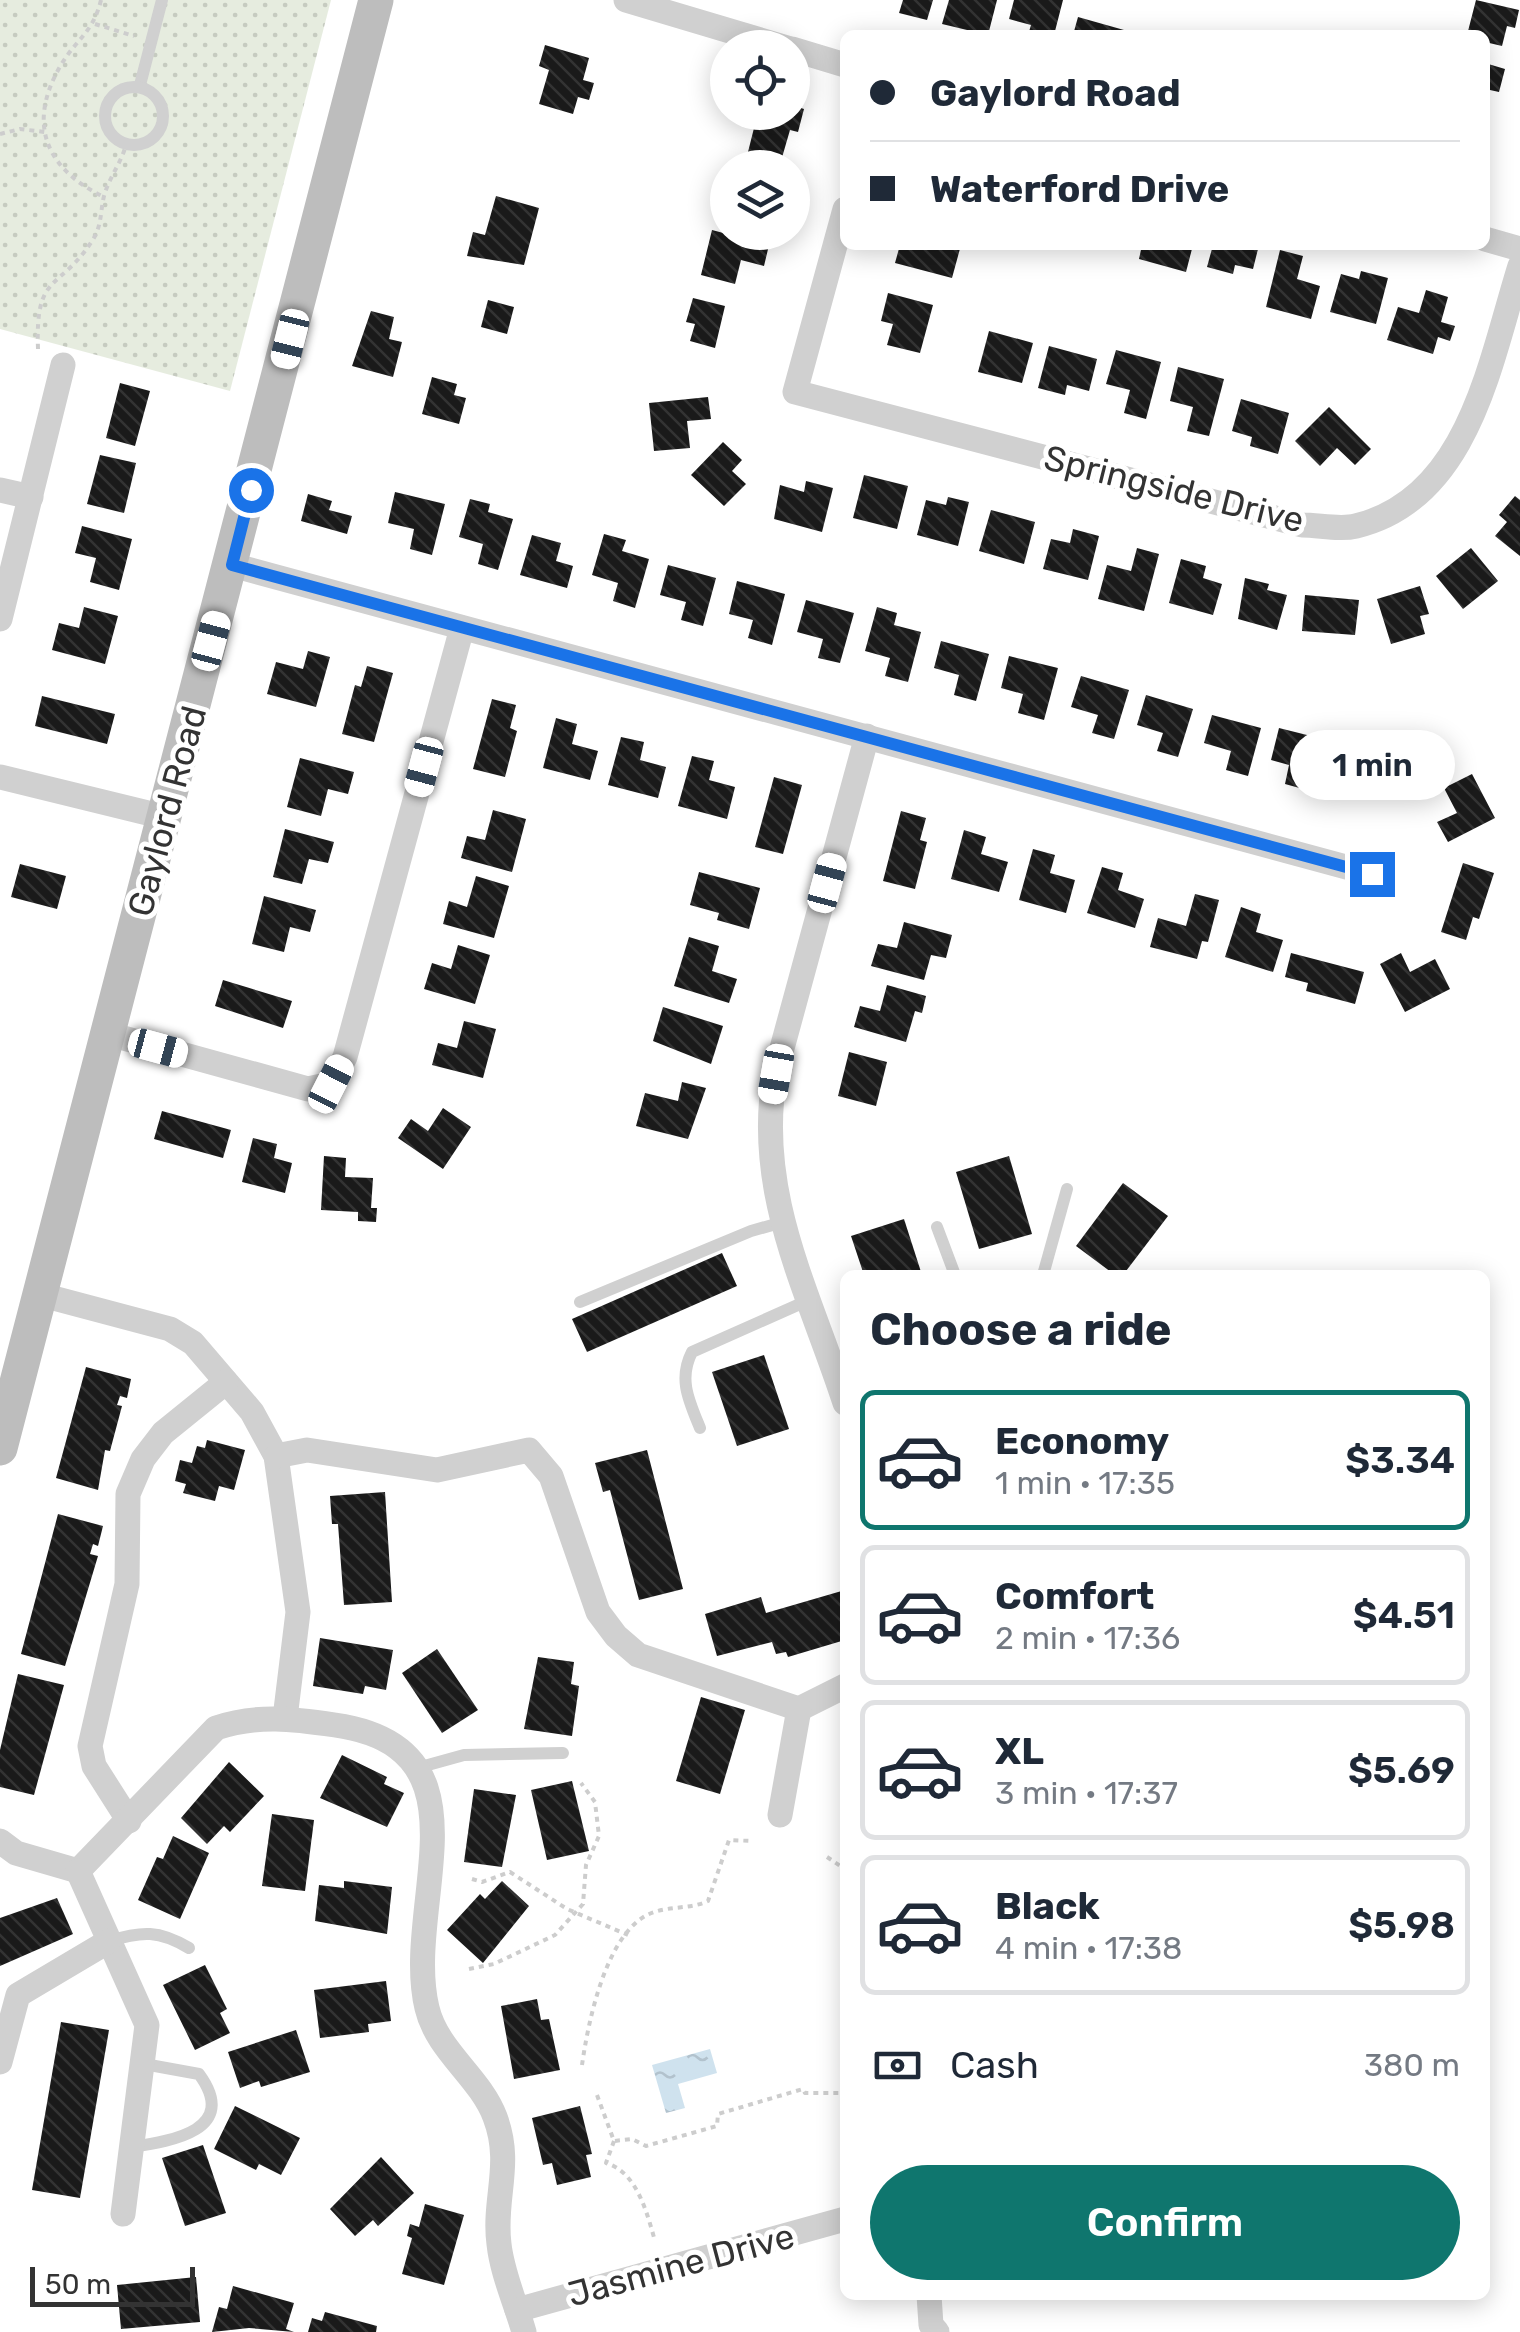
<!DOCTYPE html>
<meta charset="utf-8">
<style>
body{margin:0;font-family:Rubik,sans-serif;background:#f6f6f7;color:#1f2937;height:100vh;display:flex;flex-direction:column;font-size:38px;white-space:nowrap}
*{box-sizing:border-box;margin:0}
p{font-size:32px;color:#747a83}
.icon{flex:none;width:55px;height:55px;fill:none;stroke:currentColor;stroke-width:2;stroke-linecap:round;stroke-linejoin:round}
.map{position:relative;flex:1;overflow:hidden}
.sheet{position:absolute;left:840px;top:1270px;width:650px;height:1030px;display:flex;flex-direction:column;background:#fff;border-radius:15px;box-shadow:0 5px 25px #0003}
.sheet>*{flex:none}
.top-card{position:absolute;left:840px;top:30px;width:650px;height:220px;border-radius:15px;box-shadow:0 5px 25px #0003;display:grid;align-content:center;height:220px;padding:0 30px;background:#fff}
.fabs{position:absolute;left:710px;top:30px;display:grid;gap:20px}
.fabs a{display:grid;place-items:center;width:100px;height:100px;border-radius:50%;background:#fff;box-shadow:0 5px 25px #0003;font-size:50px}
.scale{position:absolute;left:30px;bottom:25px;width:165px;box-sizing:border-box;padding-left:10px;border:5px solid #333;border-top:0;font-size:28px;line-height:35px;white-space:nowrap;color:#333;-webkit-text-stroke:8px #fff;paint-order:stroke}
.end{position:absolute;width:45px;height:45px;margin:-22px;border:12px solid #1a73e8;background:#fff;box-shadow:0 0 0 5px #fff}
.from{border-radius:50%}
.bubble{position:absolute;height:70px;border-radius:35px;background:#fff;box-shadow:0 5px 25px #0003;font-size:32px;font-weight:600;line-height:70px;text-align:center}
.car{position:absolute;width:30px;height:60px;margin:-30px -15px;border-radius:12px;box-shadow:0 0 8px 2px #0007;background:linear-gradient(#fff 24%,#345 0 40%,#fff 0 76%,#345 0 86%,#fff 0)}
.top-card b{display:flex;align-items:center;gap:35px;height:95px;font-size:38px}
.top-card b+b{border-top:2px solid #e0e1e3}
.top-card i{width:25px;height:25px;background:#1f2937}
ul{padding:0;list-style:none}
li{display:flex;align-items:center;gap:30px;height:140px;margin:0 20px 15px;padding:0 10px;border:5px solid #e0e1e3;border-radius:15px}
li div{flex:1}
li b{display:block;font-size:38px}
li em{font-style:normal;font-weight:600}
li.on{border-color:#0f766e}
li>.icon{width:90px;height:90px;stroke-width:1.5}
h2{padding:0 30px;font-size:45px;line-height:120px}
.pay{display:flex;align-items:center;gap:25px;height:110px;padding:0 30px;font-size:38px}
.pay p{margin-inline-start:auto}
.primary-button{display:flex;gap:20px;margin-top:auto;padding:20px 30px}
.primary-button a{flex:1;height:115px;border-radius:60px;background:#0f766e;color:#fff;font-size:40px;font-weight:600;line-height:115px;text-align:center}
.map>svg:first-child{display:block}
.grass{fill:url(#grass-dots)}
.water{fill:url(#water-ripples)}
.building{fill:url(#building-back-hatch)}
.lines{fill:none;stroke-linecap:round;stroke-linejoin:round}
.path{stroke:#cdcdcd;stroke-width:4;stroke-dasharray:5 5;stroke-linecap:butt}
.lane{stroke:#d0d0d0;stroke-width:12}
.street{stroke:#d0d0d0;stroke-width:25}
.secondary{stroke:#bdbdbd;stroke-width:35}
.route{stroke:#1a73e8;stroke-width:12}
.labels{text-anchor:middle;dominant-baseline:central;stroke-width:10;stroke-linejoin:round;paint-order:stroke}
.street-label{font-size:35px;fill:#333;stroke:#fff}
</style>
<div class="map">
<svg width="1520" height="2332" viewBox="0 0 1520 2332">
<defs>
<pattern id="grass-dots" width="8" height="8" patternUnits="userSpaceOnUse" patternTransform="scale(2.5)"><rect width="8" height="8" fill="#e6ecdf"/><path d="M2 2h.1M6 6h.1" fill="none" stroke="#c6cbc0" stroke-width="1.8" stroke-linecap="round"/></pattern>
<pattern id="water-ripples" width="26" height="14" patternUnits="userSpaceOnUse" patternTransform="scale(2.5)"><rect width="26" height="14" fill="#cfe2ee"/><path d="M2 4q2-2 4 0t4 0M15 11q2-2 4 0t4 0" fill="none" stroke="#b2c2cd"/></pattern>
<pattern id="building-back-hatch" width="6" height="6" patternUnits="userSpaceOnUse" patternTransform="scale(2.5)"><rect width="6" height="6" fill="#1a1a1a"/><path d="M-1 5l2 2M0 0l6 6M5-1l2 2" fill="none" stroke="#333"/></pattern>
</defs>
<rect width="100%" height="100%" fill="#fff"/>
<path class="grass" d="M0,0H331L230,391L0,329Z"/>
<path class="water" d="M710,2049L717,2073L678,2084L685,2108L666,2113L652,2065Z"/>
<g class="building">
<path d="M903,0H933L927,20L899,13Z"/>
<path d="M949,0H997L988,35L942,24Z"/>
<path d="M1014,0H1063L1054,35H1028L1031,25L1009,19Z"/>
<path d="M1476,0L1519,10L1515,28L1507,26L1502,46L1485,42V35H1467Z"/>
<path d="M1078,17L1124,30L1122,35H1073Z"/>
<path d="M545,45L589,58L583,80L594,83L589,100L578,97L573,114L539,104L549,70L539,66Z"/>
<path d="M1485,63L1505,69L1499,92L1490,90L1486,103Z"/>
<path d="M792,105L804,109L798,132L790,130L781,161L748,152L758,112H792Z"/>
<path d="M496,196L539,208L524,265L467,256L473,232L485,235Z"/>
<path d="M712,230L769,245L764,266L741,260L735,284L701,275Z"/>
<path d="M900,245H961L952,278L895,263Z"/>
<path d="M1142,245H1193L1186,272L1139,259Z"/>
<path d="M1213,245H1259L1253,269L1235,265L1233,274L1207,267Z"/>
<path d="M1280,250L1303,256L1297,279L1320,286L1311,319L1266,307Z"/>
<path d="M1361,271L1388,278L1376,324L1330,312L1341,274L1359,279Z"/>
<path d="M1426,290L1448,297L1441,322L1455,326L1450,341L1438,337L1433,354L1387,340L1398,307L1419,313Z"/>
<path d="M888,293L933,305L920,353L887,345L893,324L881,321Z"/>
<path d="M693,298L725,306L715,348L690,341L695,324L686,322Z"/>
<path d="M488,300L514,307L507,334L481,327Z"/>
<path d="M371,311L394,317L389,339L402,342L393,377L352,366Z"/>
<path d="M989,331L1033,343L1022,383L978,372Z"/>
<path d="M1049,346L1097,359L1089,391L1067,385L1065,395L1038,388Z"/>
<path d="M1116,350L1161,362L1146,419L1124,413L1130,390L1106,384Z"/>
<path d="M1178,367L1224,379L1209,436L1187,431L1193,407L1170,401Z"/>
<path d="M432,377L457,384L454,395L466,398L459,424L422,414Z"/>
<path d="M120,383L150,391L135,446L106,438Z"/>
<path d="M708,397L711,419L687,421L690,448L654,451L649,403Z"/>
<path d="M1241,399L1289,413L1278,454L1250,446L1252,437L1232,431Z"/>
<path d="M1329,407L1371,449L1355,465L1337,448L1320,466L1295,441Z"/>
<path d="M723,442L742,460L732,471L746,484L724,506L691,475Z"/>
<path d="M100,455L136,463L124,513L87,504Z"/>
<path d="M864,475L908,486L897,529L853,518Z"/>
<path d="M806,481L833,488L822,532L774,519L780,485L804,492Z"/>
<path d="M395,492L445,504L432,555L410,549L414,529L388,523Z"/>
<path d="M308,494L332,501L329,510L352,516L347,534L301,521Z"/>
<path d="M1515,496L1520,500V556L1495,536L1507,522L1499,515Z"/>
<path d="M948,497L969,502L958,546L917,535L926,500L946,505Z"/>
<path d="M470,499L490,504L488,512L513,519L498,570L478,564L483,544L459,537Z"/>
<path d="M991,510L1035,522L1024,564L979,551Z"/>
<path d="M82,526L132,539L119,590L90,582L96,558L75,553Z"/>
<path d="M1073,529L1099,536L1088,580L1043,569L1051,539L1070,543Z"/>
<path d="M604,534L626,540L622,551L649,559L635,608L613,601L618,583L592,575Z"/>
<path d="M532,535L561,543L556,561L573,566L567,588L520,575Z"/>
<path d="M1137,548L1159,554L1144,611L1098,599L1107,565L1131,571Z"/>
<path d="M1471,548L1498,581L1463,609L1436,576Z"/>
<path d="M1181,559L1206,566L1203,578L1222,584L1213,615L1169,603Z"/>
<path d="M668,565L716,578L703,626L681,620L686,602L660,595Z"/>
<path d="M1245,578L1269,584L1267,590L1287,595L1277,630L1238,619Z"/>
<path d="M737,581L785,594L772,645L748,638L753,620L729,614Z"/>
<path d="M1420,586L1429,614L1420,616L1425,634L1391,644L1377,599Z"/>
<path d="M1305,595L1359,600L1355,635L1302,631Z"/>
<path d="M806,600L854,613L840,663L818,658L823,639L797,632Z"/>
<path d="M84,607L118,616L105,664L52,650L59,623L79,628Z"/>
<path d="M877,607L897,613L894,625L921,632L908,682L885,676L890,658L865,651Z"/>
<path d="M941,641L989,654L976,701L954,695L959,675L934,668Z"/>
<path d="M308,651L330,657L316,707L267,694L276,662L303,669Z"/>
<path d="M1009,656L1058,668L1044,720L1018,713L1023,694L1001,688Z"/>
<path d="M367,666L393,673L374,742L342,734L355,685L361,687Z"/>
<path d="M1081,676L1129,690L1114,739L1092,733L1098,715L1071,707Z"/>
<path d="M1146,695L1193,709L1178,757L1157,751L1163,733L1137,725Z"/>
<path d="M42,696L115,714L107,744L35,726Z"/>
<path d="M492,699L516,705L510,728L517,731L505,777L473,769Z"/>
<path d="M1212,715L1261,728L1248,776L1226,770L1231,751L1204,743Z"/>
<path d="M556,718L577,724L572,744L598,751L590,780L543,768Z"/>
<path d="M1279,728L1327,740L1314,792L1285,784L1289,765L1271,760Z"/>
<path d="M621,737L644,742L640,760L666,767L658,798L608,785Z"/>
<path d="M1348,743L1396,755L1394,763L1415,769L1409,794L1339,776Z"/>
<path d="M692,756L714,761L709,780L735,787L727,819L678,806Z"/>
<path d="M300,758L354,772L348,794L328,789L321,816L287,807Z"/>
<path d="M1472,774L1495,818L1448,842L1437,822L1457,813L1444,788Z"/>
<path d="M774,777L802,785L783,854L755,847Z"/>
<path d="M493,810L526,819L512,872L461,858L467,836L485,840Z"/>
<path d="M901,811L926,818L920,840L927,842L915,889L883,881Z"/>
<path d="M285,829L334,842L328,863L309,859L302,884L273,877Z"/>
<path d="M964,830L986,837L981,854L1008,862L999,892L951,879Z"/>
<path d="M1033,849L1055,855L1050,873L1075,880L1066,913L1019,900Z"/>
<path d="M1463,863L1494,873L1479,919L1473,917L1466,940L1441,932Z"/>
<path d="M20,864L66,876L57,909L11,897Z"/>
<path d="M1102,867L1123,873L1118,890L1144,899L1135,928L1087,913Z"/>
<path d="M699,872L760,888L749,929L717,920L719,913L690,905Z"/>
<path d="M476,876L509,886L494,938L443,924L449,901L467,907Z"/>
<path d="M1195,894L1219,900L1208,942L1202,941L1197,959L1150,947L1158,918L1186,926Z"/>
<path d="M264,896L316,910L310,932L290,927L284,952L252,944Z"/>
<path d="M1241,907L1261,914L1256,932L1283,940L1273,972L1225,957Z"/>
<path d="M904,922L952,935L946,958L931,955L924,980L871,966L878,944L897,948Z"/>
<path d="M689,937L719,946L712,971L737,979L729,1003L674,986Z"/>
<path d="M458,945L490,955L475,1004L424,989L432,963L451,969Z"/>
<path d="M1291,953L1364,972L1355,1004L1306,991L1308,983L1285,977Z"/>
<path d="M1401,953L1410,972L1435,959L1450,989L1405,1012L1380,964Z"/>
<path d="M223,980L292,1001L283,1028L215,1006Z"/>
<path d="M887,985L926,996L922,1013L915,1011L906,1042L854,1027L860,1006L880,1011Z"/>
<path d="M663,1007L723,1026L711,1064L653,1041Z"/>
<path d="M464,1021L496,1029L483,1078L432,1065L438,1043L457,1048Z"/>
<path d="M849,1052L887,1062L876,1106L838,1096Z"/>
<path d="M682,1082L706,1088L688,1139L636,1126L645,1093L678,1101Z"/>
<path d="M443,1108L471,1127L443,1169L398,1138L411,1119L428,1131Z"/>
<path d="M162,1111L231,1130L223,1158L154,1139Z"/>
<path d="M253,1138L277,1144L274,1158L292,1163L285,1193L242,1182Z"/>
<path d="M324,1156L346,1158L345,1177L373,1178L371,1208H377L376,1222L358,1221V1212L321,1210Z"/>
<path d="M1009,1156L1032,1234L979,1249L956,1172Z"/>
<path d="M1123,1183L1168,1216L1123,1275H1115L1076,1246Z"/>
<path d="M904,1219L922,1275H864L851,1236Z"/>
<path d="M722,1253L737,1286L587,1352L572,1319Z"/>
<path d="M764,1355L789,1429L737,1446L712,1372Z"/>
<path d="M86,1367L131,1379L127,1398L120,1396L117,1405L122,1406L110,1451L105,1450L98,1490L56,1478Z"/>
<path d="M207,1440L245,1450L234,1490L219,1486L215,1501L183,1493L186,1484L175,1481L180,1460L192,1463L197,1446L205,1448Z"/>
<path d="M647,1450L683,1589L639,1600L610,1490L603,1492L595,1463Z"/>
<path d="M385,1492L392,1602L344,1605L338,1524H332L330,1496Z"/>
<path d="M58,1514L103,1526L98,1546L93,1544L90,1554L98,1556L65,1666L21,1654Z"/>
<path d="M845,1590V1640L788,1657L786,1652L776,1654L772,1642L717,1656L705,1614L761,1597L766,1613Z"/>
<path d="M320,1638L393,1650L386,1690L365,1686L363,1694L313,1686Z"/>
<path d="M437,1649L478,1710L442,1733L402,1673Z"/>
<path d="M538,1657L574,1662L571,1684L579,1686L572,1736L524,1729Z"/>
<path d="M18,1674L64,1685L34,1795L0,1787V1750Z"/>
<path d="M701,1697L745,1710L720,1794L676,1781Z"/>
<path d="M342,1755L387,1777L384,1784L404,1793L387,1827L320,1798Z"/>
<path d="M229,1762L264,1796L230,1832L224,1826L207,1844L181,1818Z"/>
<path d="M572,1781L589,1851L547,1860L531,1790Z"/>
<path d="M474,1789L516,1795L502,1867L464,1862Z"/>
<path d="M272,1814L314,1820L305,1891L262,1886Z"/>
<path d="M173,1836L209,1853L180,1919L138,1900L157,1857L163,1859Z"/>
<path d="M344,1881L392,1887L387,1934L315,1921L319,1885L344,1888Z"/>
<path d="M502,1881L529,1906L483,1963L447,1930L480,1894L485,1899Z"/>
<path d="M57,1898L73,1934L0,1966V1918Z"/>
<path d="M205,1965L227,2009L220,2013L230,2033L195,2050L163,1985Z"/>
<path d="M386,1981L391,2021L368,2024L369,2032L320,2038L314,1990Z"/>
<path d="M537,1999L541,2020L549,2019L560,2070L514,2079L501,2006Z"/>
<path d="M61,2022L109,2030L80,2198L32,2190Z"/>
<path d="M296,2030L310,2072L261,2087L259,2081L240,2088L228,2052Z"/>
<path d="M235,2106L300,2138L281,2175L259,2164L256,2170L214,2149Z"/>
<path d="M580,2106L592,2154L586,2155L591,2177L557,2185L552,2163L543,2165L532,2118Z"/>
<path d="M203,2145L226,2213L185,2226L162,2158Z"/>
<path d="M381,2157L414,2193L378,2226L373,2220L355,2236L330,2209Z"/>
<path d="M425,2204L464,2215L444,2285L402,2274L412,2238L407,2236L410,2224L419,2227Z"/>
<path d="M196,2277L200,2322L121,2329L117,2285Z"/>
<path d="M233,2286L294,2303L286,2329L294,2332L249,2328L212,2332L219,2307L227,2309Z"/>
<path d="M325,2312L377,2326L376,2332H308L312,2318L322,2321Z"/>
</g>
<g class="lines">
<g class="path">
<path d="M101,0C93,33 77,38 61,65C26,124 46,169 104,197"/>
<path d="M95,24L134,36"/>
<path d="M0,134L20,129L45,132"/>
<path d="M38,349C35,271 59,292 92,241C102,226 100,213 104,196C109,178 121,163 126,145"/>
<path d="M827,1857L845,1869"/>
<path d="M472,1879L482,1882L510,1872L567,1909L628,1935"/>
<path d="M469,1969L494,1964L555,1935L583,1904L586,1865L599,1836L595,1802L581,1783"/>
<path d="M582,2065C588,2023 605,1937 647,1915C667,1905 689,1910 708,1901L729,1840L752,1841"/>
<path d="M597,2095L614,2141L632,2139L646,2146L717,2126L718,2114L803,2089L805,2093H845"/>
<path d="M614,2141L606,2163C637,2172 647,2213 655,2241"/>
</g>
<g class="lane">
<path d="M140,85L162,0"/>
<circle cx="134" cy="116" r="29"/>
<path d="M937,1227L955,1275"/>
<path d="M1043,1275L1067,1189"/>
<path d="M580,1302L751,1231L783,1222"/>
<path d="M700,1428C689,1401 678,1379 692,1352L809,1300"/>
<path d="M417,1768L464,1755L563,1753"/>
<path d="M109,1941C142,1931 159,1930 189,1948"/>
<path d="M132,2147C172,2141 240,2130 199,2074L144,2064"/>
</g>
<g class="street">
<path d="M626,0L787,48"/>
<path d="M792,49L845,65"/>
<path d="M845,209L795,392L1302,525C1319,525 1340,530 1356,526C1469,499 1490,361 1520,266"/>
<path d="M1485,239L1520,249"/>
<path d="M0,490L31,497"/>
<path d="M232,565L1372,874"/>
<path d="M0,619L63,365"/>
<path d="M0,777L164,817"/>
<path d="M109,1034L308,1089L331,1084L345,1057L462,628"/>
<path d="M42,1295L170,1329L193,1343L252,1412L276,1456L298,1612L285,1718"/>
<path d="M845,1403C809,1292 754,1193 775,1074L867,736"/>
<path d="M276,1456L307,1450L437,1470L529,1450L551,1476L598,1612L616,1636L638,1655L799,1709L845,1686"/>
<path d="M780,1815L799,1709"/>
<path d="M129,1821L94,1766L90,1746L127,1584L128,1494L143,1459L163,1433L226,1382"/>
<path d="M0,1841L16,1853L78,1871L216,1728C257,1714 294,1719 335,1725C497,1748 402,1905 427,2008C437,2051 480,2077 495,2117C513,2164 493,2199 499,2244C502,2273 516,2304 524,2332"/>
<path d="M78,1871L147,2025L123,2214"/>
<path d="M0,2062L18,1995L109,1941"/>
<path d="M929,2295L931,2325L937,2332"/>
<path d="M517,2310L845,2219"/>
</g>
<path class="secondary" d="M0,1448L376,0"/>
</g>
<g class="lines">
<path class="route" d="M251,490L232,565L1372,874"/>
</g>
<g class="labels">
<g class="street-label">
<text transform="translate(1174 489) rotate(14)">Springside Drive</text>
<text transform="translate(167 811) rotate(-75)">Gaylord Road</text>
<text transform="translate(681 2265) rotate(-15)">Jasmine Drive</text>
</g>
</g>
</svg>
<div class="fabs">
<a><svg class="icon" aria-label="locate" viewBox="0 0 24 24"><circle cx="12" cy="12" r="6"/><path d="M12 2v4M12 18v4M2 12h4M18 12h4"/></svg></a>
<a><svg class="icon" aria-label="layers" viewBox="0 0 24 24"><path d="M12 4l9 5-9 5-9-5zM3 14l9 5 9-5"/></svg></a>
</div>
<div class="scale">50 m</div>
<i class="end from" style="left:251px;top:490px"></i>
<i class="end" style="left:1372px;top:874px"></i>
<div class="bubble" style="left:1290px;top:730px;width:165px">1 min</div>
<i class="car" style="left:290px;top:339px;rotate:194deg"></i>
<i class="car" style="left:211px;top:641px;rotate:15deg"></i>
<i class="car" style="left:424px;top:767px;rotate:195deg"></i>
<i class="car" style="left:827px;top:883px;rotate:15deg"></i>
<i class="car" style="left:158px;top:1048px;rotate:105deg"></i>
<i class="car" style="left:776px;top:1074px;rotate:190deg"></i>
<i class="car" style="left:331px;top:1084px;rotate:27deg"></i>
<div class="top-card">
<b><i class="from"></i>Gaylord Road</b>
<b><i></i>Waterford Drive</b>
</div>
<section class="sheet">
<h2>Choose a ride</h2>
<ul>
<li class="on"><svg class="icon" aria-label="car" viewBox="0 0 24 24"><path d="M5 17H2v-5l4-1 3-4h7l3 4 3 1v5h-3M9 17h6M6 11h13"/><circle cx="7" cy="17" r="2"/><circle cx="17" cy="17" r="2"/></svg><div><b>Economy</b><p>1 min · 17:35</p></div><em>$3.34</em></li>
<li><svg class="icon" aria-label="car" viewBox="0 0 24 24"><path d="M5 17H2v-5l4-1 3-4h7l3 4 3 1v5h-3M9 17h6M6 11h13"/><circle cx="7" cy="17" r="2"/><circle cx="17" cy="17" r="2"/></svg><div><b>Comfort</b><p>2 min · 17:36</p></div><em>$4.51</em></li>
<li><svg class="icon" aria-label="car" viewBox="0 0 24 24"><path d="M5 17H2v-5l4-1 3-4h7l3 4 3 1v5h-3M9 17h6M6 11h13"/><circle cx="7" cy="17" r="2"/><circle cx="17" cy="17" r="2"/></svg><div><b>XL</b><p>3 min · 17:37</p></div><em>$5.69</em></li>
<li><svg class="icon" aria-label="car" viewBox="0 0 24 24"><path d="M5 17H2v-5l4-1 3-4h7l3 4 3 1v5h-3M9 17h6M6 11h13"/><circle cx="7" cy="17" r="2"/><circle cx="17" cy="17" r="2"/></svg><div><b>Black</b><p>4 min · 17:38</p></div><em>$5.98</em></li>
</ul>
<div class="pay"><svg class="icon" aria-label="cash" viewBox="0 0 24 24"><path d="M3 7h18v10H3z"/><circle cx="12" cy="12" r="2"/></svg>Cash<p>380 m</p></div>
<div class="primary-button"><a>Confirm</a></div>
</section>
</div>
